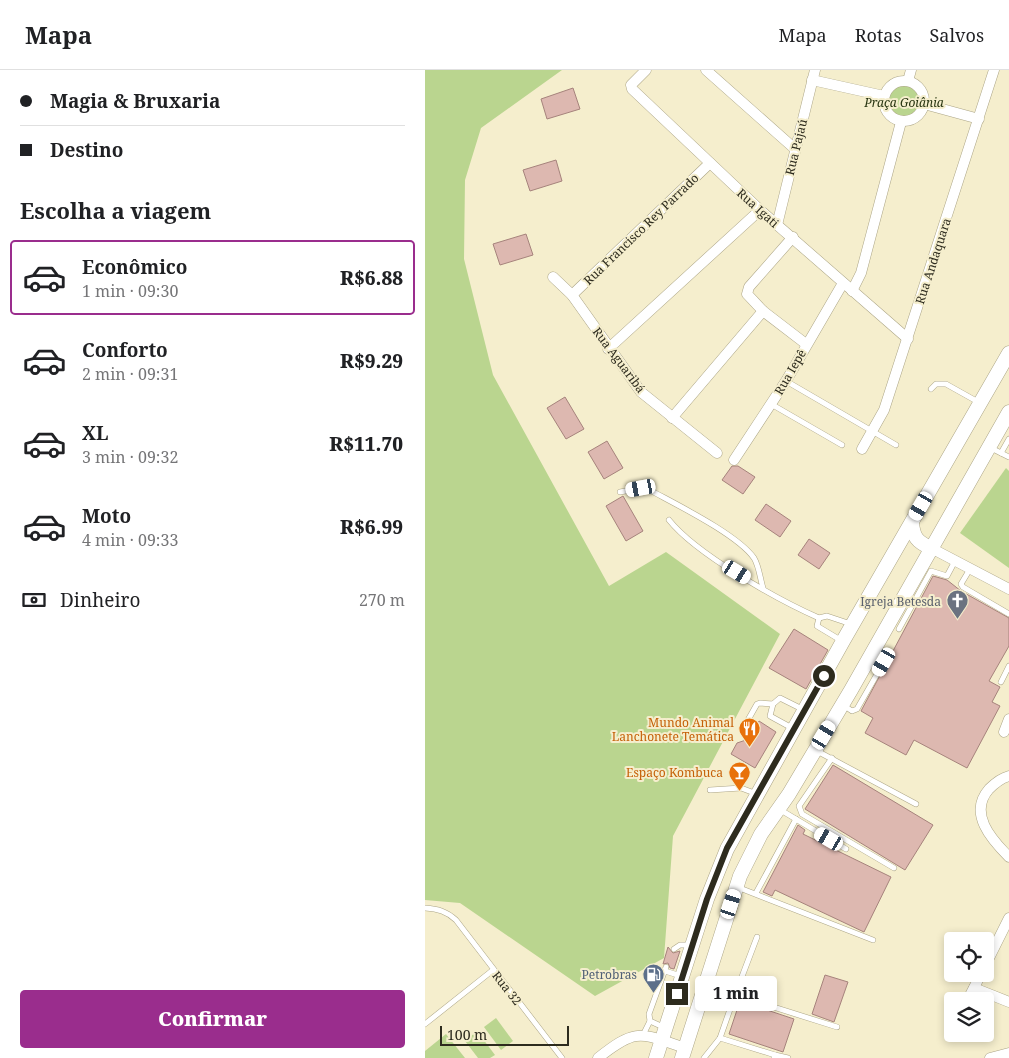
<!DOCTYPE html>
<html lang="pt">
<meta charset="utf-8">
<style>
body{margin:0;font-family:"Noto Serif",serif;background:#f2f2f2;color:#202124;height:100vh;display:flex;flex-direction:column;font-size:19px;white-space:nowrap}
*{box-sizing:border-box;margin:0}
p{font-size:16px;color:#757577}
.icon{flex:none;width:28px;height:28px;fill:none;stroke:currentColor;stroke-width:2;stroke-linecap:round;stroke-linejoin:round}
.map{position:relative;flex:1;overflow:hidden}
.panel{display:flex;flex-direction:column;background:#fff;width:425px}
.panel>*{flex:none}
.top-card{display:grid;align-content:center;height:110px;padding:0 20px;background:#fff}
.tools{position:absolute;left:519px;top:862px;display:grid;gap:10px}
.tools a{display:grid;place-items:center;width:50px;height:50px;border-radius:5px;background:#fff;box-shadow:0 2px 8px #0003;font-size:25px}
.scale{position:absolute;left:15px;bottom:12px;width:129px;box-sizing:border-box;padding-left:5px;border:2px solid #2d2b1e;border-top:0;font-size:14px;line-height:18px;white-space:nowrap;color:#2d2b1e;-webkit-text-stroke:4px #f5eecd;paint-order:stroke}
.end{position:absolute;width:22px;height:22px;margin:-11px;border:6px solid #2d2b1e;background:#fff;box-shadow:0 0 0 2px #fff}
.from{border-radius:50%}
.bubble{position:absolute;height:35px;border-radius:5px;background:#fff;box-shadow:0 2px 8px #0003;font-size:16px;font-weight:800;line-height:35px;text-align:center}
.car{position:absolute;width:15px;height:30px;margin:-15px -8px;border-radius:6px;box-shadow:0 0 4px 1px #0007;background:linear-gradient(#fff 24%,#345 0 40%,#fff 0 76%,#345 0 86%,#fff 0)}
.top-card b{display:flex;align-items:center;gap:18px;height:48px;font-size:19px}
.top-card b+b{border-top:1px solid #e0e0e0}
.top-card i{width:12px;height:12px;background:#202124}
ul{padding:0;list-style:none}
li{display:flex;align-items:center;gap:15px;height:75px;margin:0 10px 8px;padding:0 10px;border:2px solid transparent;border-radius:5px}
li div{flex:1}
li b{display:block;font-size:19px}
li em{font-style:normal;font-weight:800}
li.active{border-color:#9a2d8d}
li>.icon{width:45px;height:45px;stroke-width:1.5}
h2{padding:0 20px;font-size:22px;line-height:60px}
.pay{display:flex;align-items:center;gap:12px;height:55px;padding:0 20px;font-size:19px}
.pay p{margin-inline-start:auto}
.button{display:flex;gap:10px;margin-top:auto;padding:10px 20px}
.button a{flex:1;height:58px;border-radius:5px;background:#9a2d8d;color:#fff;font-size:20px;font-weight:800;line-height:58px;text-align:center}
header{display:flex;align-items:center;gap:30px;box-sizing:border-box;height:70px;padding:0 25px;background:#fff;border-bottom:1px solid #e0e0e0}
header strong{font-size:24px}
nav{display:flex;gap:28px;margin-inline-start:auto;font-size:18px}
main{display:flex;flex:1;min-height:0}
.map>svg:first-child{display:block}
.green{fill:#bad58f}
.building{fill:#ddb8b0;stroke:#a6837c}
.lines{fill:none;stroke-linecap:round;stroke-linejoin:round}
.lane-casing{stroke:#aca586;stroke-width:6}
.street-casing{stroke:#aca586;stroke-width:11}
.secondary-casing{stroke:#aca586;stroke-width:15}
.lane{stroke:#fff;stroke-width:5}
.street{stroke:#fff;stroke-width:10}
.secondary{stroke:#fff;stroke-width:14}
.route{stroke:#2d2b1e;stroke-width:6}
.labels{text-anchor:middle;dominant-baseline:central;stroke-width:4;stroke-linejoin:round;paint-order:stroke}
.park-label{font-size:12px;font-style:italic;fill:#273410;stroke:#f5eecd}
.street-label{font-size:12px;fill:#2d2b1e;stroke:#f5eecd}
.worship-label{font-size:12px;fill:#5b616d;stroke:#f5eecd;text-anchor:end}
.food-label{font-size:12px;fill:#c56008;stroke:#f5eecd;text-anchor:end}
.service-label{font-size:12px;fill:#4e5e75;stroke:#f5eecd;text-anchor:end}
</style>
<header>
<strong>Mapa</strong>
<nav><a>Mapa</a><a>Rotas</a><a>Salvos</a></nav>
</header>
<main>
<section class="panel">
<div class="top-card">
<b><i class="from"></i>Magia &amp; Bruxaria</b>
<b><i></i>Destino</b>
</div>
<h2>Escolha a viagem</h2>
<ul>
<li class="active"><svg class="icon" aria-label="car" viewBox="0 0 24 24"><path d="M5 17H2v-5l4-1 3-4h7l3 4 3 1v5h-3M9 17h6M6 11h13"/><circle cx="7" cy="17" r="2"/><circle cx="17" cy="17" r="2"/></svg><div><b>Econômico</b><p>1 min · 09:30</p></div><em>R$6.88</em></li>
<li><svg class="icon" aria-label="car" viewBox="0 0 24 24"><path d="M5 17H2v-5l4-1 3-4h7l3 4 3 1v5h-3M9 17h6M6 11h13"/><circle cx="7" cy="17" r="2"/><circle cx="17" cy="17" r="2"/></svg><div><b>Conforto</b><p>2 min · 09:31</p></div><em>R$9.29</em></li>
<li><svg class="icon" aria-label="car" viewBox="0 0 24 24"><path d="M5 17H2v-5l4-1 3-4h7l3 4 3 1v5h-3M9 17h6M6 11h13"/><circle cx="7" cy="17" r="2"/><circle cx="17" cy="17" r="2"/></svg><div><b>XL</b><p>3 min · 09:32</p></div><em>R$11.70</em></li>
<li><svg class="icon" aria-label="car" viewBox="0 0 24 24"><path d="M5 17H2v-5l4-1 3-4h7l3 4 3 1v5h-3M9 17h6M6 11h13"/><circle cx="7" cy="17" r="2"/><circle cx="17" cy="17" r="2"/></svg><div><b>Moto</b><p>4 min · 09:33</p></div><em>R$6.99</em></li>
</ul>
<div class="pay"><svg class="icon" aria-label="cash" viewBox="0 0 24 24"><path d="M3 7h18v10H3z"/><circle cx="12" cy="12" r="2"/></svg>Dinheiro<p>270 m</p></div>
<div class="button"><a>Confirmar</a></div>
</section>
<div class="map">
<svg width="584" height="988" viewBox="0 0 584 988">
<rect width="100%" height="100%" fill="#f5eecd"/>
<g class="green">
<path d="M0,0H137L56,58L40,110L39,189L68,305L184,516L241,482L355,564L248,766L239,888L170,926L35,833L0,830Z"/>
<circle cx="479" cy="31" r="20"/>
<path d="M581,398L584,401V498L535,463Z"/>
<path d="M71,948L88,971L76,980L59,957Z"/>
<path d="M52,961L70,985L65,988H53L40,971Z"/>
<path d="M21,964L40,988H0V981Z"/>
</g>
<g class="building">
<path d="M148,18L155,39L122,49L116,29Z"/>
<path d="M131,90L137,111L105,121L98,100Z"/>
<path d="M101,164L108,185L75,195L68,174Z"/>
<path d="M140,327L159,359L141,369L122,338Z"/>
<path d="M182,371L198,398L179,409L163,382Z"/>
<path d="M307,396H313L330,407L318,424L297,410Z"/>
<path d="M198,426L218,461L201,471L181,436Z"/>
<path d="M341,434L366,451L355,467L330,450Z"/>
<path d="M384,469L405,483L394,499L373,485Z"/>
<path d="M508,506L522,510L536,521L584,548V576L564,611L575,617L567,632L575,636L542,698L489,670L481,685L440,663L448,648L436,641Z"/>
<path d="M369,559L403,580L381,619L344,598Z"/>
<path d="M334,651L351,662L330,698L306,684L312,673L321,670Z"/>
<path d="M408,695L508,755L480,800L380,739Z"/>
<path d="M373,755L380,760L378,764L466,807L439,862L350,820L347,826L338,822Z"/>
<path d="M243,877L248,883L255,881L249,899L245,898L243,893L238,894Z"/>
<path d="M400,905L423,912L409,952L387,944Z"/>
<path d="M315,931L369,949L358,982L304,964Z"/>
</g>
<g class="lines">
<defs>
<g id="lane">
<path d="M361,311L471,375"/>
<path d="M506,319L511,314H521L555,333"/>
<path d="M346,334L417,375"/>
<path d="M564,377L584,387"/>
<path d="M576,383L584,369"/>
<path d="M195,422L216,418L223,419C250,434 312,464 329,488C334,496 335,508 338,518"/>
<path d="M244,450C271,484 353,530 394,548L402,546L426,554"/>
<path d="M545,499L536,514L538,517L584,544"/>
<path d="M394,548L392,556L417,571"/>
<path d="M474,559L506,501L522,506L530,491"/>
<path d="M576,612L584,596"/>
<path d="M418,635L427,641L432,639L459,592"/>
<path d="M319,657L332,634L335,633L348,634"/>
<path d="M367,658L345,646L348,634L355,628L379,640"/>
<path d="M392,681L491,734"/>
<path d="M407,688L374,736L377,744L469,798"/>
<path d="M285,720L316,718L332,724"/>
<path d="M354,739L421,779"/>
<path d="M312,817L448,870"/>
<path d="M331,823L371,749"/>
<path d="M0,838C13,839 21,841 31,850L137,988"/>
<path d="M249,879L255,875H267"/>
<path d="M240,901L256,906"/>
<path d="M280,916L310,925L332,867"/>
<path d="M0,954L68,900"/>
<path d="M238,957L225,951L224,944L241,897"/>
<path d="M218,965L225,951"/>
<path d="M295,968L350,985"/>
<path d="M279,988L295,968L310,925L412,957"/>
<path d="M349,988L350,985L363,988"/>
</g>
<g id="street">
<path d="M221,0L206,15L207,19L335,140L483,269"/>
<path d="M281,0L370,79"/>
<path d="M387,10L459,26"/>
<circle cx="479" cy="31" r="20"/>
<path d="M483,11L486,0"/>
<path d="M499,34L554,49"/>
<path d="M352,155L390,0"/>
<path d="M368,167L324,217L322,224L338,241L381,274"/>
<path d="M128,207L147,225L216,322L292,383"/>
<path d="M427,221L436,203L476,52"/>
<path d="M147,225L285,93"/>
<path d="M183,279L335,140"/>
<path d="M247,348L338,241"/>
<path d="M437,379L459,340L569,0"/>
<path d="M309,390L361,311L418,213"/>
<path d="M506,478L584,519"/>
<path d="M579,662L584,649"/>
<path d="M584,706C576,708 570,713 564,719C543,743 566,769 584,787"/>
<path d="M560,896L584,848"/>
<path d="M549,918L584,932"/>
<path d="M542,931L556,904"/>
<path d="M173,988C212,957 215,963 260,978"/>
<path d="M565,988L584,983"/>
</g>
<g id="secondary">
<path d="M487,452C488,467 492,472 506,478"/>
<path d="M231,988L282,829L302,779L418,571L584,283"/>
<path d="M257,988L315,806L336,764L364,724L426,620L584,342"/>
</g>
</defs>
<use href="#lane" class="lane-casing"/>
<use href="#street" class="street-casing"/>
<use href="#secondary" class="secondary-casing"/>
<use href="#lane" class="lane"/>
<use href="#street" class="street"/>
<use href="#secondary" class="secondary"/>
</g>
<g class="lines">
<path class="route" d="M252,924L282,829L302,778L399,606"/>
</g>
<defs>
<symbol id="church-pin" viewBox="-11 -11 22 30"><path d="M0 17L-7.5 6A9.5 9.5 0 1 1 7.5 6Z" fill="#6b7280" stroke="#f5eecd"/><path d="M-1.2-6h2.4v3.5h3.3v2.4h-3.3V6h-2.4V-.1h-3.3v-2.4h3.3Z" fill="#fff"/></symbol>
<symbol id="restaurant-pin" viewBox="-11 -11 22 30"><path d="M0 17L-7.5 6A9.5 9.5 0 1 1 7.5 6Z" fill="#e8710a" stroke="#f5eecd"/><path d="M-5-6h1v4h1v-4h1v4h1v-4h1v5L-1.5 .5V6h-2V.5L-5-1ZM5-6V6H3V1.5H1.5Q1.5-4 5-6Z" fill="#fff"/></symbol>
<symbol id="bar-pin" viewBox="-11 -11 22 30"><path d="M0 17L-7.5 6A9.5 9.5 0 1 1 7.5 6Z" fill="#e8710a" stroke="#f5eecd"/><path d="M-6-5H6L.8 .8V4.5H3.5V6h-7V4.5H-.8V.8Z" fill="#fff"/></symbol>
<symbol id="fuel-pin" viewBox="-11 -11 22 30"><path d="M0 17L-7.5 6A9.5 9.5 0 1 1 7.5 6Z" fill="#5c6f8a" stroke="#f5eecd"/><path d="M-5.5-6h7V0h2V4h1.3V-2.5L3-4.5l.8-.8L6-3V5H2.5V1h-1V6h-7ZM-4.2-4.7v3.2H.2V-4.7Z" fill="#fff"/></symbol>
</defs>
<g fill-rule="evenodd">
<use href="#church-pin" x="520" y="518" width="25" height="34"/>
<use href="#restaurant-pin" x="312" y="646" width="25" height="34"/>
<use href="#bar-pin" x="302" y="690" width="25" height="34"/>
<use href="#fuel-pin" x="216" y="892" width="25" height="34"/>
</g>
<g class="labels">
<g class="park-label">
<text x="479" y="32">Praça Goiânia</text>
</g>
<g class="street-label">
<text transform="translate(371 77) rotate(-76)">Rua Pajaú</text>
<text transform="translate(333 138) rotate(42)">Rua Igati</text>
<text transform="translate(216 159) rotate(-44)">Rua Francisco Rey Parrado</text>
<text transform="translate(508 191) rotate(-72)">Rua Andaquara</text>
<text transform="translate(194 290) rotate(53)">Rua Aguaribá</text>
<text transform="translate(365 302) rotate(-60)">Rua Iepê</text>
<text transform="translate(82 918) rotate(52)">Rua 32</text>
</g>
<g class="worship-label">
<text x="516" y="531">Igreja Betesda</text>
</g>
<g class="food-label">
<text x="309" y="652">Mundo Animal<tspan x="309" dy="14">Lanchonete Temática</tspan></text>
<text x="298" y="702">Espaço Kombuca</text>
</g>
<g class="service-label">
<text x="212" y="904">Petrobras</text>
</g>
</g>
</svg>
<div class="tools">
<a><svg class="icon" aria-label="locate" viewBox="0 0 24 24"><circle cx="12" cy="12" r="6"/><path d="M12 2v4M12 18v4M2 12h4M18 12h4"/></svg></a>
<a><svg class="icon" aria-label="layers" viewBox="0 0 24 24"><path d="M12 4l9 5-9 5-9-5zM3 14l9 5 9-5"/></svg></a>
</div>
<div class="scale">100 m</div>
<i class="end from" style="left:399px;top:606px"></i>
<i class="end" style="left:252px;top:924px"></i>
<div class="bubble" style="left:270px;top:906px;width:82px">1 min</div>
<i class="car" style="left:216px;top:418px;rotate:260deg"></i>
<i class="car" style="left:496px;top:436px;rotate:210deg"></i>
<i class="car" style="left:312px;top:502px;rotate:121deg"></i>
<i class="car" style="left:459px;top:592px;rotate:210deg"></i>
<i class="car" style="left:399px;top:665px;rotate:31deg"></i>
<i class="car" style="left:404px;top:769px;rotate:300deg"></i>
<i class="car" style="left:306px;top:834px;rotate:18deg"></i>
</div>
</main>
